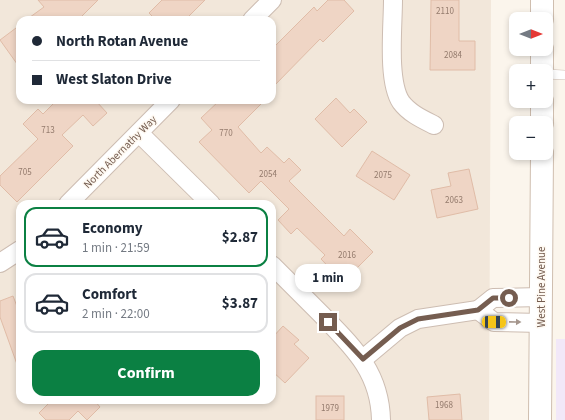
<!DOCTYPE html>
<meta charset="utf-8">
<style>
body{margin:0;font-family:"Source Sans 3",sans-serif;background:#f6f6f7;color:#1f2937;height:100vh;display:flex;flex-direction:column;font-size:15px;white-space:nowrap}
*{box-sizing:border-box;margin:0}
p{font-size:13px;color:#747a83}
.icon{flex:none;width:22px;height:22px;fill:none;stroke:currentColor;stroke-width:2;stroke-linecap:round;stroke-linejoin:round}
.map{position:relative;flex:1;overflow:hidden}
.side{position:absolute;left:16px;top:200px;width:260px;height:204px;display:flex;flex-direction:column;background:#fff;border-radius:12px;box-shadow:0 2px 6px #0003}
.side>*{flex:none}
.banner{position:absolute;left:16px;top:16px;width:260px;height:88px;border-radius:12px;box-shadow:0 2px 6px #0003;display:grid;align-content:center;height:88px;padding:0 16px;background:#fff}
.needle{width:26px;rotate:90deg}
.fabs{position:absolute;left:509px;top:12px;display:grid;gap:8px}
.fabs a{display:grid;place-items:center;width:44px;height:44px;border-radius:8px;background:#fff;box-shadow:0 2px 6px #0003;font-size:20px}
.end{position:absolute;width:18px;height:18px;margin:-9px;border:5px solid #755d50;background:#fff;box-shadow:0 0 0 2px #fff}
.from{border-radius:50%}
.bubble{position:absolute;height:28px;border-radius:12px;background:#fff;box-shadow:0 2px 6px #0003;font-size:13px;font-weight:700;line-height:28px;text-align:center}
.car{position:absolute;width:12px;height:24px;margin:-12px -6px;border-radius:5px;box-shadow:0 0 3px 1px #0007;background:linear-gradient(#f5c518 24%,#345 0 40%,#f5c518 0 76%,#345 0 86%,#f5c518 0)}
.banner b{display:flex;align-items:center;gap:14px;height:38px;font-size:15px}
.banner b+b{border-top:1px solid #e0e1e3}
.banner i{width:10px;height:10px;background:#1f2937}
ul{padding:7px 0 0;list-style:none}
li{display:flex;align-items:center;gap:12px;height:60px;margin:0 8px 6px;padding:0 8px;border:2px solid #e0e1e3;border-radius:12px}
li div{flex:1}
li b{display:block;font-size:15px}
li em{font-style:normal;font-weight:700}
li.on{border-color:#0b8043}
li>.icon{width:36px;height:36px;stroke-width:1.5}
.primary-button{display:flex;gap:8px;margin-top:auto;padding:8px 16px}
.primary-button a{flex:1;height:46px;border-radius:12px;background:#0b8043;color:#fff;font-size:16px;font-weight:700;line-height:46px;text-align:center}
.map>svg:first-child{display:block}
.residential{fill:#f2e7da;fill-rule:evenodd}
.education{fill:#f2e8f8}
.building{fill:#efd5c5;stroke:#e0bca7}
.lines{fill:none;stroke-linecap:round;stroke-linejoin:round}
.lane-casing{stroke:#cdbdb2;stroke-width:10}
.street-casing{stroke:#cdbdb2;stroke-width:20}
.secondary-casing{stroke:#cfbeaf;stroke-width:24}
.lane{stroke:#fff;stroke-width:9}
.street{stroke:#fff;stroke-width:18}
.secondary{stroke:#fff;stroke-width:22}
.oneway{fill:#a5968d}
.route{stroke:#755d50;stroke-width:5}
.labels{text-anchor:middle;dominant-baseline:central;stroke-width:3;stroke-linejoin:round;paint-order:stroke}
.number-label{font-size:9px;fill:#947b6d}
.street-label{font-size:11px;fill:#755d50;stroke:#fef9f2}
</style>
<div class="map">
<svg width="565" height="420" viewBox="0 0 565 420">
<rect width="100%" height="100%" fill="#fbf5ec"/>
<path class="residential" d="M0,0H491L489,420H0ZM20,20H272V100H20ZM20,204H272V400H20Z"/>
<rect class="education" x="556" y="339" width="9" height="81"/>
<g class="building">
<path d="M38,0H98L78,20H26L44,7Z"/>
<path d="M162,0H205L185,20H156L149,13Z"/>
<path d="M328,0H344L354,11L323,42L320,39L272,88V49L314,7L317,11Z"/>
<path d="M431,0H459V41H475V70H430Z"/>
<path d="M20,25V68L0,40Z"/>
<path d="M336,98L350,113L354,109L367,122L342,147L315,119Z"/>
<path d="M57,100H98L96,101L107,113L93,126L83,115L62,135L73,146L17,202L0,185V176L38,139L23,124L38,109L43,114Z"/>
<path d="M220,100H265L238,127L261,153L267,147L284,163L289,158L301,170L289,181L344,236L350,229L373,252L343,282L321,259L325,255L297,228L291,234L278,220L289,209L261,181L249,193L199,142L212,130L201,118Z"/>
<path d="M372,151L410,175L394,200L356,176Z"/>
<path d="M469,169L478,209L437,218L431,190L451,186L448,173Z"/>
<path d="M13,296L20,314V367H18L0,317V301Z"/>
<path d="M283,326L299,340L294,344L309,358L285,383L272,371V338Z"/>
<path d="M460,394L462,420H429L427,397Z"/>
<rect x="316" y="396" width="28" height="24"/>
<path d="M52,400H94L100,407L87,420L78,411L69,420H46L39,413Z"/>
</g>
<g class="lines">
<defs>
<path id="lane" d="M546,74L565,75"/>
<g id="street">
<path d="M393,0C393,26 387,81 401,102C409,113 422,119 434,125"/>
<path d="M252,20L272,0"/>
<path d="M139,133L211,204"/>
<path d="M68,204L171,100"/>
<path d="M0,263L20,250"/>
<path d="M272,265C289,282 305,298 322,315C353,347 380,372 381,420"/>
<path d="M541,297L493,298L478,310L494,322L541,323"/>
<path d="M363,359L400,328L418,319L478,310"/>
</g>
<g id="secondary">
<path d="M542,0V19"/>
<path d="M542,49V71"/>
<path d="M542,123V101"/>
<path d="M540,420L542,153"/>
</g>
</defs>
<use href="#lane" class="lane-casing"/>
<use href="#street" class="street-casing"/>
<use href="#secondary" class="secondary-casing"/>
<use href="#lane" class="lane"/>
<use href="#street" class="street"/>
<use href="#secondary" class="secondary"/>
</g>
<defs><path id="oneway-solid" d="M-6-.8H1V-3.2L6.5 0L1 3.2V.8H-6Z"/></defs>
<use class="oneway" href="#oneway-solid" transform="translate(515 322) rotate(1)"/>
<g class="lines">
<path class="route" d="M328,322L363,359L400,328L418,319L478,310L493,298H509"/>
</g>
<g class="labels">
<g class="number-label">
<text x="445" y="11">2110</text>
<text x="453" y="55">2084</text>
<text x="48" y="130">713</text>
<text x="226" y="133">770</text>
<text x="25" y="172">705</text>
<text x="268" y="174">2054</text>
<text x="383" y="175">2075</text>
<text x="454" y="200">2063</text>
<text x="347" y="255">2016</text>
<text x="444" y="405">1968</text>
<text x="330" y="408">1979</text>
</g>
<g class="street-label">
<text transform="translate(120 152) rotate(-45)">North Abernathy Way</text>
<text transform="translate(541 287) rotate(-90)">West Pine Avenue</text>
</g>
</g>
</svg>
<div class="fabs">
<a><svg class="needle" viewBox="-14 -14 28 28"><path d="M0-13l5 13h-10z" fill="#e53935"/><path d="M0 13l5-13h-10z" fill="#747a83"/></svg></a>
<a>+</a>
<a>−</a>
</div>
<i class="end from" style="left:509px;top:298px"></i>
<i class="end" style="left:328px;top:322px"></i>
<div class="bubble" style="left:295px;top:264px;width:66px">1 min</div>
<i class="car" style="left:494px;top:322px;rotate:91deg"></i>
<div class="banner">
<b><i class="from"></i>North Rotan Avenue</b>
<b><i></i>West Slaton Drive</b>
</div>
<section class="side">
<ul>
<li class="on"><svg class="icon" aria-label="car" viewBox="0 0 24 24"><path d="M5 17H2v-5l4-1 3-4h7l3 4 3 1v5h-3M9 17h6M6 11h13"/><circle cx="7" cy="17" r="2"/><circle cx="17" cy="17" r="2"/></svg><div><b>Economy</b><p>1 min · 21:59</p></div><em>$2.87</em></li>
<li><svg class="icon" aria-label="car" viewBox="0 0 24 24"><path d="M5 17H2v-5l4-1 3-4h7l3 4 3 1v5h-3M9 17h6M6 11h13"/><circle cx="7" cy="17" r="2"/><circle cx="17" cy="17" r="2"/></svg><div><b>Comfort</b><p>2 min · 22:00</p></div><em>$3.87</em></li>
</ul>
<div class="primary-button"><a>Confirm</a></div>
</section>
</div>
